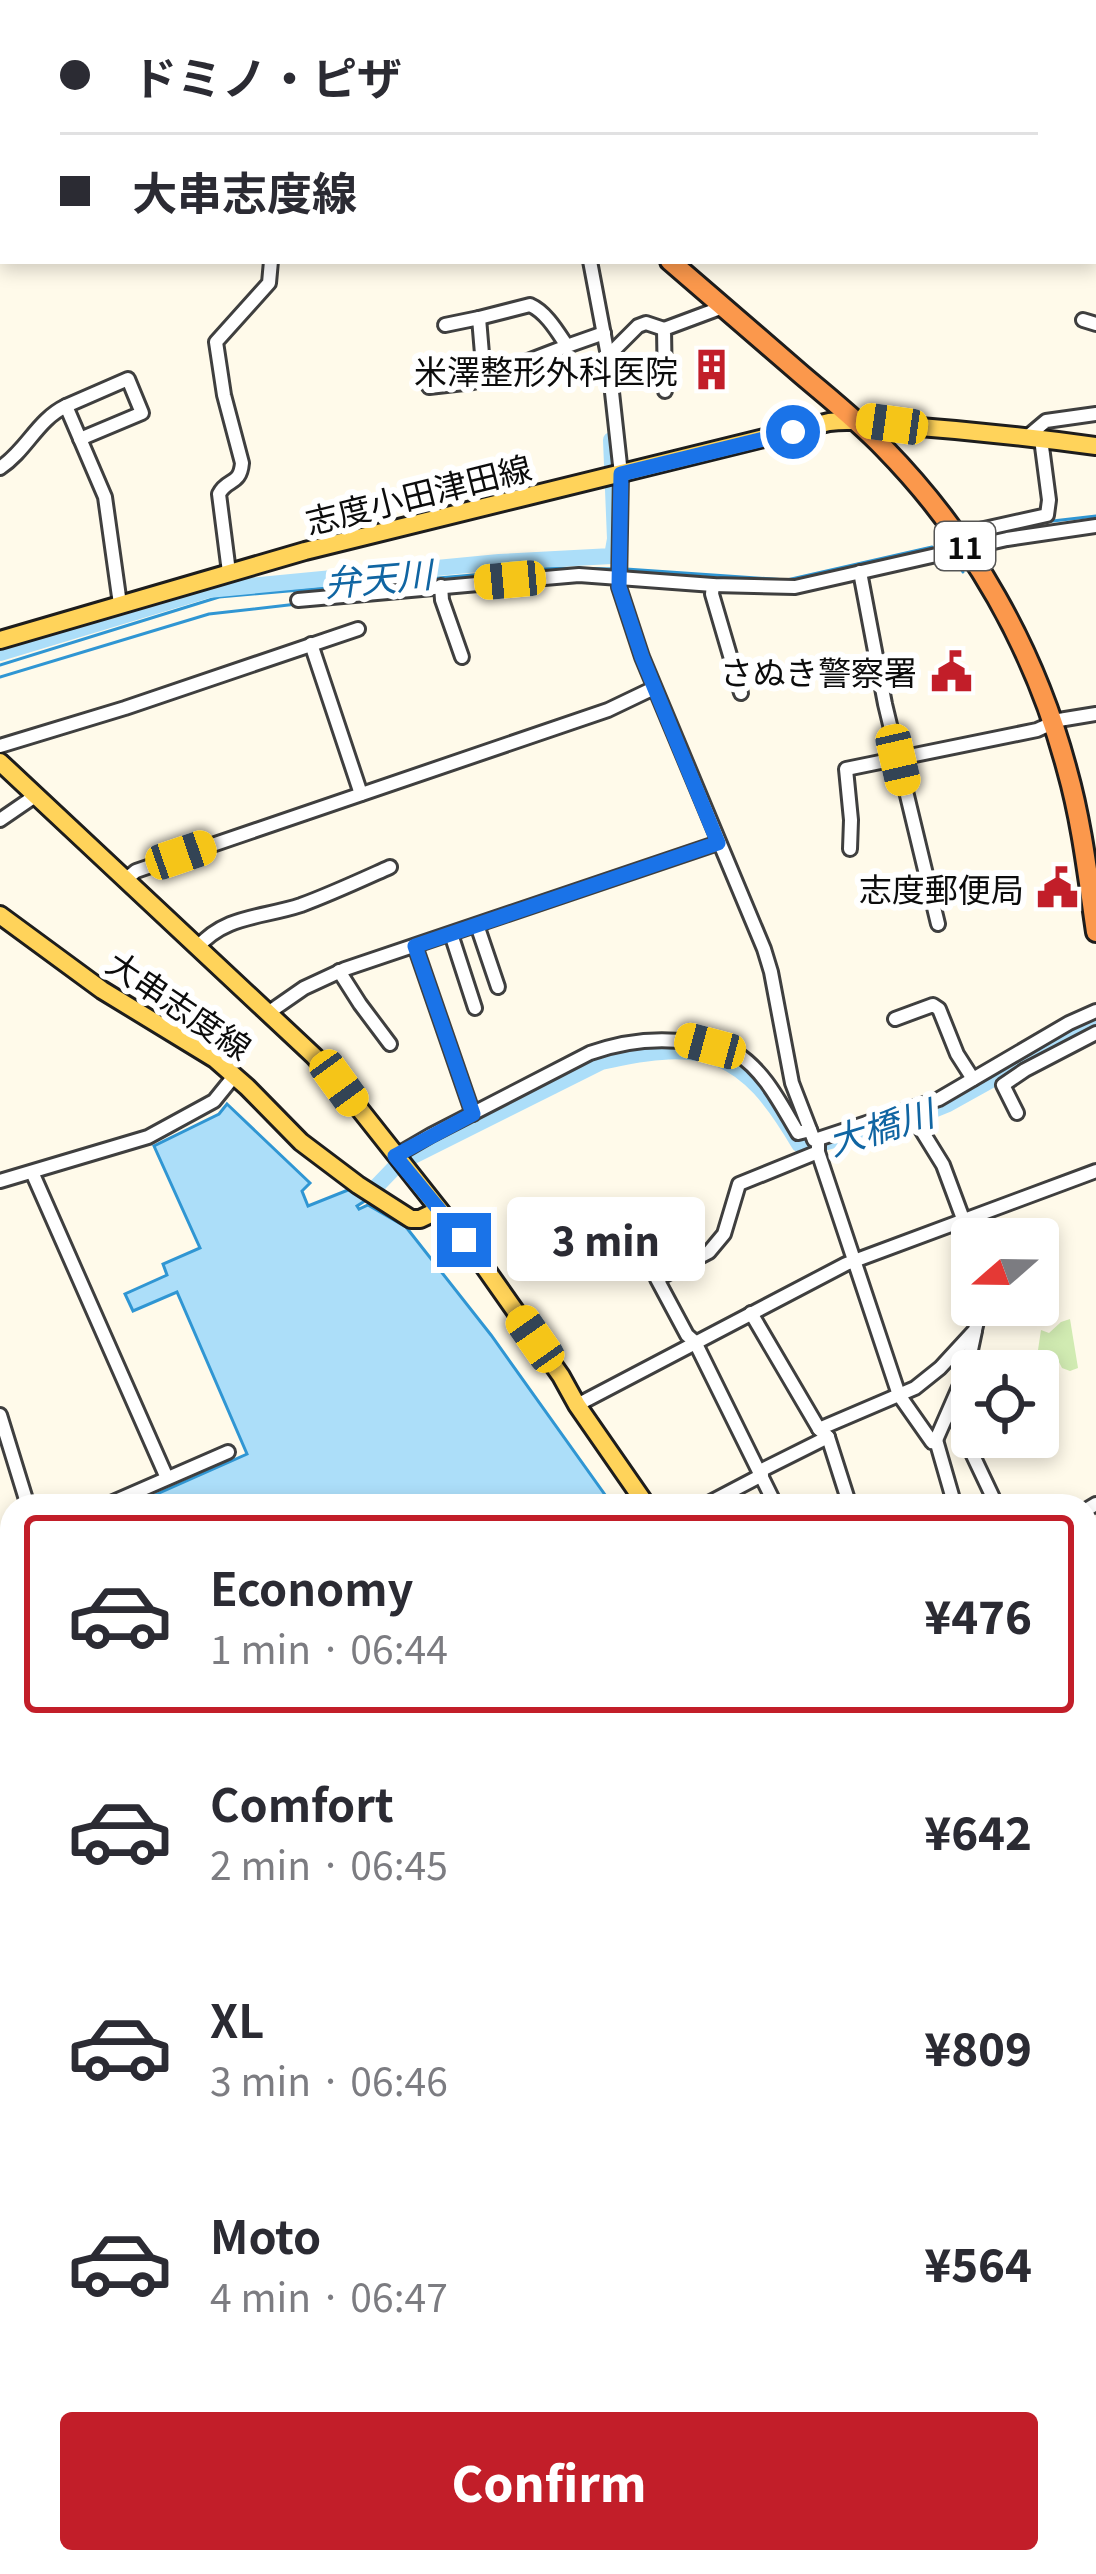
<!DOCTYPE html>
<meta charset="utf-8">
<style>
body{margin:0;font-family:Georgia,"Noto Sans JP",serif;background:#f7f7f7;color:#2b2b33;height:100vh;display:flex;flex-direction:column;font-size:45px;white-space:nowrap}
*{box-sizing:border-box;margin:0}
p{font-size:39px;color:#7c7c81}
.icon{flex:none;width:66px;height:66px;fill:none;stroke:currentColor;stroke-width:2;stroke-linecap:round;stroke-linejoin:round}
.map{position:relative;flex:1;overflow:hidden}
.drawer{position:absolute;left:0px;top:1494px;width:1098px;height:1080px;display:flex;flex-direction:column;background:#fff;border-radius:36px 36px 0 0;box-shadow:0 6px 18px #0003}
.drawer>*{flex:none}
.top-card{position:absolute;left:0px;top:0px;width:1098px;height:264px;box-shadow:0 6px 18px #0003;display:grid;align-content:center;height:264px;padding:0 60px;background:#fff}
.needle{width:78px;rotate:250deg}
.fabs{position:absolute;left:951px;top:1218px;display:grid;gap:24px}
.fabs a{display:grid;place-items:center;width:108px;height:108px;border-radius:12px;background:#fff;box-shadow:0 6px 18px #0003;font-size:60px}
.end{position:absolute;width:54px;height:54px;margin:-27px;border:15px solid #1a73e8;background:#fff;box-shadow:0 0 0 6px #fff}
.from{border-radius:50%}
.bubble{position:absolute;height:84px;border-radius:12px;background:#fff;box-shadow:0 6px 18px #0003;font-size:39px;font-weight:800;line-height:84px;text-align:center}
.car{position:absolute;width:36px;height:72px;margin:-36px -18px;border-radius:15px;box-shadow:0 0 9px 3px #0007;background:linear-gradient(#f5c518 24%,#345 0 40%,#f5c518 0 76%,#345 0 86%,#f5c518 0)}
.top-card b{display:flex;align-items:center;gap:42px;height:114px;font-size:45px}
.top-card b+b{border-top:3px solid #e1e1e2}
.top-card i{width:30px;height:30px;background:#2b2b33}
ul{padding:21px 0 0;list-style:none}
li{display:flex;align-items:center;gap:36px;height:198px;margin:0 24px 18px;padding:0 36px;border:6px solid transparent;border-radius:12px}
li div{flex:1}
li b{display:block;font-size:45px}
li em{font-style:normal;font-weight:800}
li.selected{border-color:#c21e29}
li>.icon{width:108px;height:108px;stroke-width:1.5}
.cta{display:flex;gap:24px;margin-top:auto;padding:24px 60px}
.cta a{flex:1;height:138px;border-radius:12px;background:#c21e29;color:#fff;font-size:48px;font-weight:800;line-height:138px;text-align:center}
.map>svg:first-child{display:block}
.green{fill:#d1ebb2}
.water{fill:#acdef9;stroke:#3096d3;stroke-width:3}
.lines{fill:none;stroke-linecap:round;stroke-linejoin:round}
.stream{stroke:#3096d3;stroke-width:3}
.river{stroke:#acdef9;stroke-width:16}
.minor-casing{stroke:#3f3f3f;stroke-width:18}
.major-casing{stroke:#1d1d1d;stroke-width:22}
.highway-casing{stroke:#1d1d1d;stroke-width:24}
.minor{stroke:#fff;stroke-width:12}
.major{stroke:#ffd35a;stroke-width:16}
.highway{stroke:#fb984c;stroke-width:18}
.route{stroke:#1a73e8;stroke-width:15}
.labels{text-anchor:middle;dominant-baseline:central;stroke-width:12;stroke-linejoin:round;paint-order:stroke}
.shield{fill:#fff;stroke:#555;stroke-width:3}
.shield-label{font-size:30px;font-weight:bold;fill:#0c0c0c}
.poi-label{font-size:33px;fill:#0c0c0c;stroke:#fff;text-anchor:end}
.street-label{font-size:33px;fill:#0c0c0c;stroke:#fff}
.water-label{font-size:36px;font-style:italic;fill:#1065a2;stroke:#fff}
</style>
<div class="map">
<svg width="1096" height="2574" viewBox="0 0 1096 2574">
<rect width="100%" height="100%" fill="#fffaea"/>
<path class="green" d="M1070,1319L1078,1368L1070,1371L1062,1368L1056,1356L1038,1350L1041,1330L1049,1333L1061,1322Z"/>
<g class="water">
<path d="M227,1104L310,1183L302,1191L308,1206L353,1188L368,1199L357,1206L359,1209L368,1205L406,1227L491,1335L613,1506H130L247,1454L177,1292L133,1311L125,1294L167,1275L163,1264L200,1248L154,1146L219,1114Z"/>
<path d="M12,1558V2562H855L857,2574H0V1563Z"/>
</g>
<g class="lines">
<g class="stream">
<path d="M1044,522L1096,516"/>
<path d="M971,539L1029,525"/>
<path d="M626,569L787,580L932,547"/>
<path d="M897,570L956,558L963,572"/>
<path d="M755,592H793"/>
<path d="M0,665L219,597L552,568L617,569"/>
<path d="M0,677L209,614L297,604"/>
</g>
<g class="river">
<path d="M449,0L453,3"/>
<path d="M0,653L208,590L499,562L612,556L615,539L611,440"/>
<path d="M359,1193L375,1188L399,1163L601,1062C706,1038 744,1050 799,1144L806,1148L921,1115L948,1104L1096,1022"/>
<path d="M1086,2407L1096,2406"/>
</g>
<defs>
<g id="minor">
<path d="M803,0V3"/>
<path d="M155,3V0"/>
<path d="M493,3L494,0"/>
<path d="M697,3L698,0"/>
<path d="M766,3L774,0"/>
<path d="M871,3L874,0"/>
<path d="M0,233H3"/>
<path d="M590,261L608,356L621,474L619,587L642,657L764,949L771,972L792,1083L814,1140L818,1139V1152L899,1395L932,1442L936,1440L955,1506"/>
<path d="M479,318L530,305C546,312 557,331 567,346L604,333"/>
<path d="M1083,320L1096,324"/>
<path d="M445,325L479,318L484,378"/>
<path d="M608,356L638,326L646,323L664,329"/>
<path d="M429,387L473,382L567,346"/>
<path d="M665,391L664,329L723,307"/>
<path d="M66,406L128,379L142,413L80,439"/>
<path d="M1027,437L1046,421L1096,414"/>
<path d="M0,468C27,450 37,420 66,406L105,497L120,604"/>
<path d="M957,535L1047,515L1049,500L1041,439"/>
<path d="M229,572L219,494C227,478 240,486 242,463L224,395L216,342L269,283L271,261"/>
<path d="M860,572L885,704L938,924"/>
<path d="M713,585L712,594L741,693"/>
<path d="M441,586L442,600L462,657"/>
<path d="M298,600L579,575L713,585L795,587L1007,539L1096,526"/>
<path d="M311,644L361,794"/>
<path d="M0,746L125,708L358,629"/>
<path d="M0,820L35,796"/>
<path d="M850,849L851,820L846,769L1037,730L1059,720L1096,714"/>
<path d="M125,880L136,871L608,710L654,688"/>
<path d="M477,925L498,987"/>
<path d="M451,934L475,1008"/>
<path d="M415,946L473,1114"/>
<path d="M197,948C225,915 262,918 301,905C331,894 361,880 390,867"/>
<path d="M339,971L360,1004L390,1044"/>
<path d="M268,1013L304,988L345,969L718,843"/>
<path d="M895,1019L933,1005L939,1009L957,1054L973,1079"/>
<path d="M909,1110L943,1165L972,1243"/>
<path d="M1017,1113L1003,1085L1025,1070L1096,1033"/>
<path d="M818,1139L939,1099L1069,1023L1096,1011"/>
<path d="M395,1156L431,1135L590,1053C632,1038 675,1036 718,1048C721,1048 733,1051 736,1053C765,1071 781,1105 798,1133L810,1130"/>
<path d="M32,1172L167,1478"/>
<path d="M0,1181L148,1137L214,1101L235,1075"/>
<path d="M751,1313L819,1429"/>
<path d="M577,1405L846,1264L1096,1171"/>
<path d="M951,1409L997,1506"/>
<path d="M0,1415L28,1506"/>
<path d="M936,1440L967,1369L975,1331"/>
<path d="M760,1471L828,1437"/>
<path d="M104,1506L228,1452"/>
<path d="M703,1506L762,1475"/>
<path d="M776,1506L695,1342L687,1335L657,1279L709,1252L724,1234L739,1184L818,1152"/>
<path d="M850,1506L828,1437L819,1429L915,1388L940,1368L975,1330L981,1305"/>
<path d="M1086,1510L1096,1504"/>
<path d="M0,1552L12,1547"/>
<path d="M1086,1602L1096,1600"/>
<path d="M1086,1727L1092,1717"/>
<path d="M1086,1885L1091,1906"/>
<path d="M1086,1939L1096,1936"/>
<path d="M1086,1959L1096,1978"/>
<path d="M1086,2010L1096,2005"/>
<path d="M1086,2195L1091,2201L1096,2223"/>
<path d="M1086,2244L1096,2240"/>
<path d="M1086,2370L1096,2368"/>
<path d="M1086,2495H1096"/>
<path d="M942,2562V2574"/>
<path d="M1053,2562V2574"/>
</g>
<g id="major">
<path d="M0,640L305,551L829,422C853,419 872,423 896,425C963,430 1029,437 1096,446"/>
<path d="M0,762L314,1056L339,1083L483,1265L561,1376L577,1405L647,1506"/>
<path d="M0,915L102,990L215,1059L247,1087L301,1142L358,1185L411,1219H420L439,1210"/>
<path d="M1086,1907L1096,1905"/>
</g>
<g id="highway">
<path d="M360,0L364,3"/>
<path d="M670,261C714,299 758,337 802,375C829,398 858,421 884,448C972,538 1035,649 1067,770C1082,823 1088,878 1096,932"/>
</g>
</defs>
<use href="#minor" class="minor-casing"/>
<use href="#major" class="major-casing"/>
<use href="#highway" class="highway-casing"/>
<use href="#minor" class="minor"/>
<use href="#major" class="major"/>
<use href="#highway" class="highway"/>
</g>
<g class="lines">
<path class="route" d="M464,1240L395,1156L473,1114L415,946L718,843L642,657L619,587L621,474L793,432"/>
</g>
<defs>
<symbol id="building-bare" viewBox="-9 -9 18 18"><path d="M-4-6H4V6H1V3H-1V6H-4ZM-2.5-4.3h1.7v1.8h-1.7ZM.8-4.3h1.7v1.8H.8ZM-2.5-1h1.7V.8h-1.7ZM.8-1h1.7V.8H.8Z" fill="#c21e29" stroke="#fff" stroke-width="2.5" paint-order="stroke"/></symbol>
<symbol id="civic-bare" viewBox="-9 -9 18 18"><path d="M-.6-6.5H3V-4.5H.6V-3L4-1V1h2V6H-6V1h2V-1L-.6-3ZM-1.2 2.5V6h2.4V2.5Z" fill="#c21e29" stroke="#fff" stroke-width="2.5" paint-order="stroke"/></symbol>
</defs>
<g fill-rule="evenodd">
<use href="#building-bare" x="682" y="340" width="59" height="59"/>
<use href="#civic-bare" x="922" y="642" width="59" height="59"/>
<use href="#civic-bare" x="1028" y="858" width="59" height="59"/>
</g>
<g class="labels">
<rect class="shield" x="935" y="522" width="60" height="48" rx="9"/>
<g class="shield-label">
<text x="965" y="546">11</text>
</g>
<g class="poi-label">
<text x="678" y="370">米澤整形外科医院</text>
<text x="917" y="671">さぬき警察署</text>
<text x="1024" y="888">志度郵便局</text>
</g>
<g class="street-label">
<text transform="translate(418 493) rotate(-14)">志度小田津田線</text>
<text transform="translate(180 1004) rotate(34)">大串志度線</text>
</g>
<g class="water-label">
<text transform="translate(378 576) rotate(-5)">弁天川</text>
<text transform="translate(880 1125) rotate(-17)">大橋川</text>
</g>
</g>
</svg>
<div class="fabs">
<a><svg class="needle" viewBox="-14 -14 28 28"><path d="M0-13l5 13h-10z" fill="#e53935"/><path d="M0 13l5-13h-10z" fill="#7c7c81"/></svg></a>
<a><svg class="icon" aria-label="locate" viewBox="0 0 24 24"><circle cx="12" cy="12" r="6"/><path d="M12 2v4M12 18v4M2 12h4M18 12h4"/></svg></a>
</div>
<i class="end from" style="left:793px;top:432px"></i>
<i class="end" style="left:464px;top:1240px"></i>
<div class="bubble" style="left:507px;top:1197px;width:198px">3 min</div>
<i class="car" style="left:892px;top:424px;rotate:278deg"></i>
<i class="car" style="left:510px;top:580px;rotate:265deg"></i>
<i class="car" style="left:898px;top:760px;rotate:167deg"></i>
<i class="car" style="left:181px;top:855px;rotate:71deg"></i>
<i class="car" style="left:710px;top:1046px;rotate:285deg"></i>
<i class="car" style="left:339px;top:1083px;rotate:144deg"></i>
<i class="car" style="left:535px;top:1339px;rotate:325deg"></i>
<div class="top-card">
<b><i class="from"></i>ドミノ・ピザ</b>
<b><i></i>大串志度線</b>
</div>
<section class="drawer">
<ul>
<li class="selected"><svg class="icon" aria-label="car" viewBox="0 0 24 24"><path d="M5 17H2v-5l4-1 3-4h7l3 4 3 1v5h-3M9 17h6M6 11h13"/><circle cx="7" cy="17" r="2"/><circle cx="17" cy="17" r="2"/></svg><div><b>Economy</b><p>1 min · 06:44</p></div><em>¥476</em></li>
<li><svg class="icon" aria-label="car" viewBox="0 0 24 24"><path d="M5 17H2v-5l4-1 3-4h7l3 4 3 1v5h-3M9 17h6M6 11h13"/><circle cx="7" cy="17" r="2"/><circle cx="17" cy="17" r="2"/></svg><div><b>Comfort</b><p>2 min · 06:45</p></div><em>¥642</em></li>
<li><svg class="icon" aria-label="car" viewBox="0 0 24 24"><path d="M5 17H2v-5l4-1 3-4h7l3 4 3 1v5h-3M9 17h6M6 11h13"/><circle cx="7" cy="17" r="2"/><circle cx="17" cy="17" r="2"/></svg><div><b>XL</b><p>3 min · 06:46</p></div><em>¥809</em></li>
<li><svg class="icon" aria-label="car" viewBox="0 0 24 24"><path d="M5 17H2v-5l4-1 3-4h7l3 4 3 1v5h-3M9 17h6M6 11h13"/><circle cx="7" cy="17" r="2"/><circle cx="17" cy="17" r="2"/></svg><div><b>Moto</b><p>4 min · 06:47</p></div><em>¥564</em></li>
</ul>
<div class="cta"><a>Confirm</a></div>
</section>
</div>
